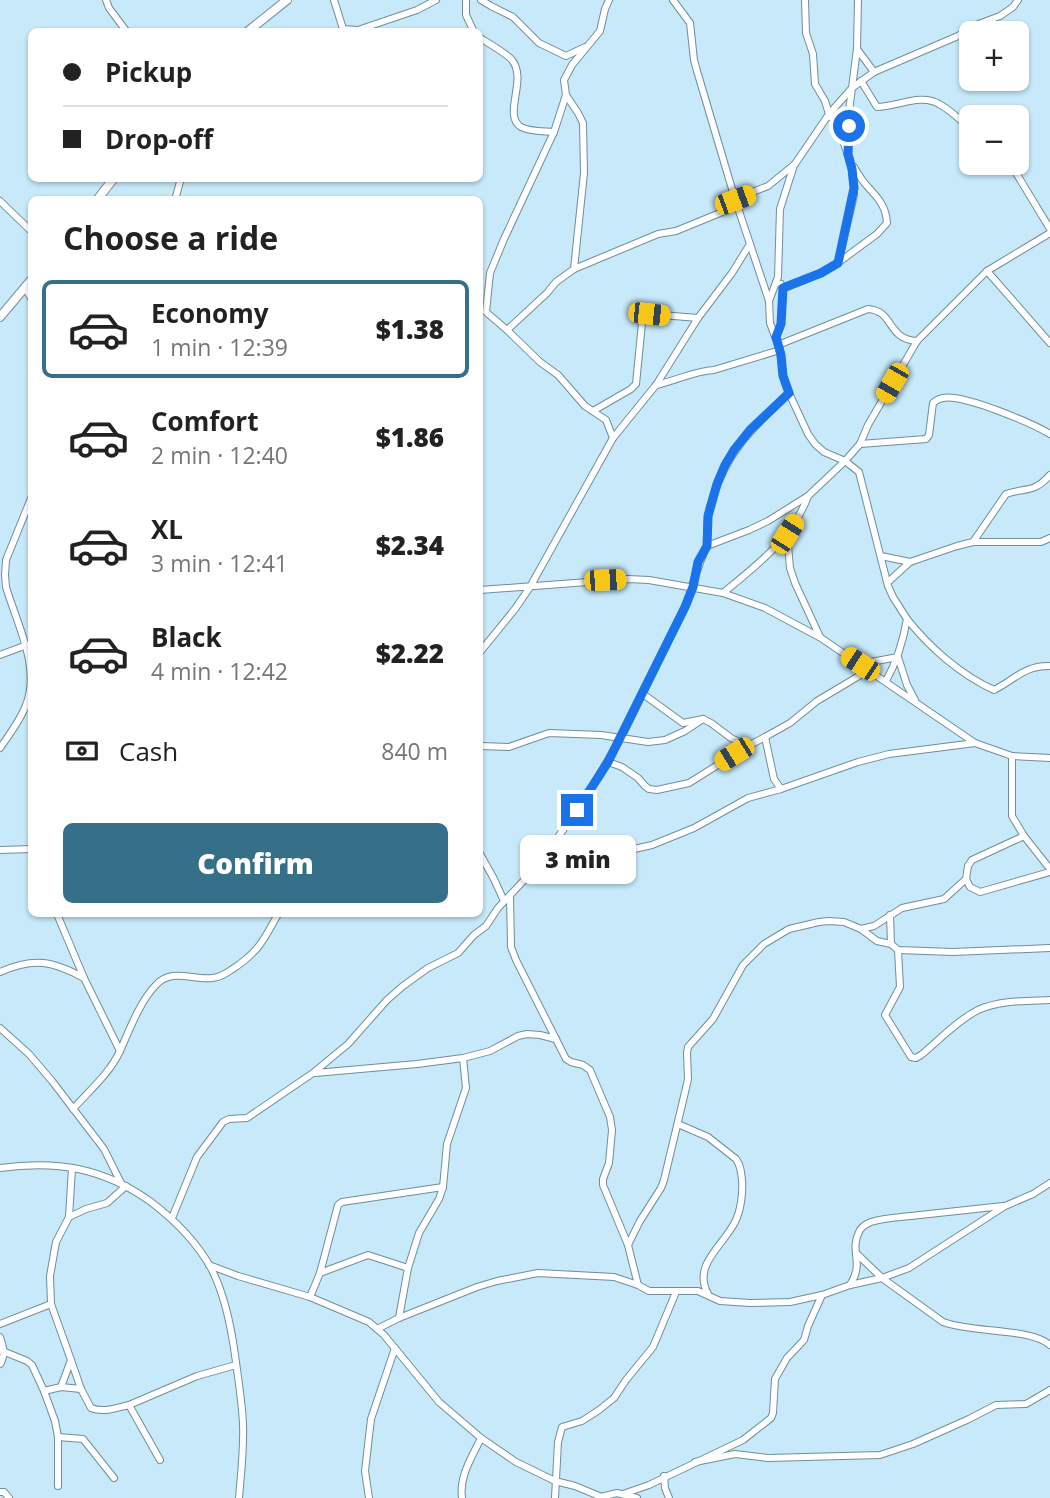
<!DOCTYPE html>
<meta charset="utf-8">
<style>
body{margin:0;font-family:"Open Sans",sans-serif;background:#f6f6f6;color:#222;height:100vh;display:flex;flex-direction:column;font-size:26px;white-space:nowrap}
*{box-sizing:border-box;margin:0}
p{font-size:23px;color:#767676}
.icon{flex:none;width:38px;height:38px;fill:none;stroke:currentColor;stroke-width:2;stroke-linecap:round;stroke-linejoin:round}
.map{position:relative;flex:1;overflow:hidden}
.details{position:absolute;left:28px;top:196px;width:455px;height:721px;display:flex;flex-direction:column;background:#fff;border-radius:10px;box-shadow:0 2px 5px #0004}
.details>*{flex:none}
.banner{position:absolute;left:28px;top:28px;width:455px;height:154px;border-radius:10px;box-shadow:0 2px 5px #0004;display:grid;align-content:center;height:154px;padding:0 35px;background:#fff}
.fabs{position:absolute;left:959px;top:21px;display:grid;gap:14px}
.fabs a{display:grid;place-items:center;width:70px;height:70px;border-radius:10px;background:#fff;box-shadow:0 2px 5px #0004;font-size:35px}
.end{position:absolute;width:32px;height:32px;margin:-16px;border:9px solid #1a73e8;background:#fff;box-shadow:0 0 0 4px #fff}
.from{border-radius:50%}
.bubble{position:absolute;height:49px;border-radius:10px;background:#fff;box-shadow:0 2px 5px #0004;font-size:23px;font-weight:800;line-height:49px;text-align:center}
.car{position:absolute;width:21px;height:42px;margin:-21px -10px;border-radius:9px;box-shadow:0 0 5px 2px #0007;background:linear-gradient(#f5c518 24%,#345 0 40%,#f5c518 0 76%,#345 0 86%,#f5c518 0)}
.banner b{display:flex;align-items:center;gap:24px;height:66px;font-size:26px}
.banner b+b{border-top:2px solid #e0e0e0}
.banner i{width:18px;height:18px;background:#222}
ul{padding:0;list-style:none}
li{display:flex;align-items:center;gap:21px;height:98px;margin:0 14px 10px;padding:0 21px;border:4px solid transparent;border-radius:10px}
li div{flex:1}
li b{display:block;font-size:26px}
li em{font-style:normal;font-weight:800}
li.active{border-color:#356f88}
li>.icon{width:63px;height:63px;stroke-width:1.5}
h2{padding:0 35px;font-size:32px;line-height:84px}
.pay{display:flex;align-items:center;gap:18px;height:77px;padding:0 35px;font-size:26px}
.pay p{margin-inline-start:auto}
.primary-button{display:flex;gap:14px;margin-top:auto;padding:14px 35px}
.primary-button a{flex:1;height:80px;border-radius:10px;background:#356f88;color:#fff;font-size:28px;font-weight:800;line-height:80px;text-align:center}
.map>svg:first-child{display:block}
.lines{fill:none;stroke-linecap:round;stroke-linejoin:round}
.minor-casing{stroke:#6e8e9c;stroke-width:8}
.major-casing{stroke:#6e8e9c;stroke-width:10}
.minor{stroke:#fff;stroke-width:6}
.major{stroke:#fff;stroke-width:8}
.route{stroke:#1a73e8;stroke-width:9}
</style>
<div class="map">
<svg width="1050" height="1498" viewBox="0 0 1050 1498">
<rect width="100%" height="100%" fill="#c7e9f9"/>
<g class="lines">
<defs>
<g id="minor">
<path d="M106,0L109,8L127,32"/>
<path d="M334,0L343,29L358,30L417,10L436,0"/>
<path d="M466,0V15L474,32"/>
<path d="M481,0L491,6L513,17L539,43L566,56L585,47"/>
<path d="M609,0L605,9L600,31L572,65L564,80L566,95L554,132L504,239L490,273L486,312L507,330L540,362L558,375L585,406L606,420L613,438"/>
<path d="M673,0L690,23L694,60L697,71L735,199L769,301L770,323L780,350L783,376L789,393L808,434L815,444L824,452L845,461L859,472L888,586L893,597L907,619C903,642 897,661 886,681"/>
<path d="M480,38C488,43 506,53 512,60C528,80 502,115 521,127C530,132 544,131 554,132"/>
<path d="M857,49L874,72"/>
<path d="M861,81L877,107C897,107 921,93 939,104C951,110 960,121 971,128"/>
<path d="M566,95L578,113L583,123L584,173L574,269"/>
<path d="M848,149V119L857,49L858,0"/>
<path d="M1010,163L1050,229"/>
<path d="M735,199L768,186L795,164L829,114L852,88L874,72L958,36L973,26L1000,16L1013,7L1018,0"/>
<path d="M175,200L181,178"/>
<path d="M0,201L32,232"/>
<path d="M839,262L877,234L887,223C886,206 878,198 868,187C862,181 858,174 854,167"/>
<path d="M987,271L1050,343"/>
<path d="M25,287L32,300"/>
<path d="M783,288L821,273L838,263L854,195V183L852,169L840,130L829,114L825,101L815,84L813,54L806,33L805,0"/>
<path d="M769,301L778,277L780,209L794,165"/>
<path d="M507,330L547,293L556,282L574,269L658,234L676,231L737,206"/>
<path d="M776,337L781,324L783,288L781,284"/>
<path d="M778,345L868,309C895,311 886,339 917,341"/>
<path d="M656,385C675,381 694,371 714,370L780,350"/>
<path d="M593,411L631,389L636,384L642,323L645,315L649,314L698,318"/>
<path d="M860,444L926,439L929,435L933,403C937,400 937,399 943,398C963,394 1032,423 1050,434"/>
<path d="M787,534L790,568L795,583L820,637"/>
<path d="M973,542L1006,494C1026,487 1033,494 1050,475"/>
<path d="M707,546C707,537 707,527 708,518C708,511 711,504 713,497C728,449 754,427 789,393"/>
<path d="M881,556L910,562"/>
<path d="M888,582L910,562L957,546L973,542H1041L1050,538"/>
<path d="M480,590L628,579L649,580L723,593L765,608L821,638L975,743L1012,756L1050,758"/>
<path d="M723,593C756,566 793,538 808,496"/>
<path d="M907,619C930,648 961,675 994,690C1014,680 1025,665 1050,666"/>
<path d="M480,652L515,609L530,587L613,438L656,385L698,318L732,273L750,244"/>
<path d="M0,655L32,643"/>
<path d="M898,657L907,685L915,700"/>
<path d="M860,664L898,657"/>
<path d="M643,694L683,723L703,719L711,723L731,738L748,746L765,737L774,779L781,789"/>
<path d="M765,737L790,723L817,701L869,670"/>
<path d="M480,746L509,747L549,733L601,735L648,742L665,740L685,731L703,719"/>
<path d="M0,748C9,735 20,721 26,705C41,668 17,624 6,587L5,575L6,560L32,496"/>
<path d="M1012,756V816L1024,836L1050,869"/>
<path d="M608,762L622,767L638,778L645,786L649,789L657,790L689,783L748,746"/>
<path d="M0,850L32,849"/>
<path d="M480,854L494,879L504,901"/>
<path d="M541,862L612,854L652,845L694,828L748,798L781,789L858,762L889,754L975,743"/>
<path d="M966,879L970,887L980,892L1050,872"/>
<path d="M510,896L511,947L516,960L566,1059L571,1062L583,1065L590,1070L610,1117L612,1130L609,1163L603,1179V1185L628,1245L638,1285"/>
<path d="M57,914L84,978L120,1051"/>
<path d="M890,915L891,944"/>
<path d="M861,929L877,941L891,944L898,950L953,952L1050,948"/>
<path d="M898,950L900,987L885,1015L911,1057L916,1058L921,1055C938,1041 958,1020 978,1010C1000,1000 1027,1001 1050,1000"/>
<path d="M0,972C34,957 53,961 84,978"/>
<path d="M0,1028L29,1054L52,1081L104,1149L121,1183"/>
<path d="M315,1073L417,1064L463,1058L490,1051L518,1036L527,1034L540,1035L556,1039"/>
<path d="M73,1109C89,1091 110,1073 120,1051C129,1031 140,1001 156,985C171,968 192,980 212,978C219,978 225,974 231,970C258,953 264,940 278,914"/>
<path d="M678,1124L708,1137L736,1159C741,1166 741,1172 742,1180C743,1193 741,1210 735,1222C723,1246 692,1265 708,1294"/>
<path d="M0,1168C57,1160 104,1168 151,1202C176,1221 196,1241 211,1268C225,1295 231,1326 235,1355C238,1378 242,1401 243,1424C244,1448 241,1474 239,1498"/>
<path d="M69,1217L86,1209L107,1203L126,1186"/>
<path d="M172,1218L197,1157L223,1122L229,1119L247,1118L313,1073L348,1044L387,1000L403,986L428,968L458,953L474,935L486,926L498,908L541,862L589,792L621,738L685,607C693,587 697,566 707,546L749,530L768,521L808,496L845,461L860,444L868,425L917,341L987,271L1050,233"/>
<path d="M628,1245L640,1221L661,1188L664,1180L686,1088L688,1079L687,1053L688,1047L713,1019L743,965L764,944L789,929L819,922L829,921L844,922L861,929L874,926L902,908L944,899L966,879L968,866L972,860L1024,836"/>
<path d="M856,1253L882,1278L943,1322C972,1333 1031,1328 1050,1345"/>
<path d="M209,1265L238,1276L310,1297L369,1322L384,1335L439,1402L481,1438L516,1462L555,1481L575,1486L604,1498"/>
<path d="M320,1273L368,1255L408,1268"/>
<path d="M850,1285C865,1262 849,1252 859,1232C861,1227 866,1224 871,1222C886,1217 904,1217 920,1215C948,1212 975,1209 1003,1206"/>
<path d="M310,1297L320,1273L338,1205L342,1202L443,1187"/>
<path d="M399,1318L408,1268L419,1233L439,1199L443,1187L447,1144L466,1088L463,1058"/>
<path d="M0,1324L51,1304"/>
<path d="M377,1329L399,1318L477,1287L497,1281L538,1273L614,1277L638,1285L649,1291H698L720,1301L750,1303L790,1302L822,1295L850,1285L882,1278L909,1268L1005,1206L1033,1194L1050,1183"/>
<path d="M0,1337C3,1346 6,1355 0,1364"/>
<path d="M0,1350L27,1361L32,1365L44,1391L55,1421L58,1437V1486"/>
<path d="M71,1360L81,1389L91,1408C103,1413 116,1408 129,1405L160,1460"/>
<path d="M61,1387L71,1360L51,1304L50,1276L56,1242L69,1217L72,1168"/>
<path d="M44,1391L61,1387L81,1389"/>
<path d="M129,1405L197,1376L236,1365"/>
<path d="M58,1437L83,1439L114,1478"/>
<path d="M695,1462L735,1454L768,1458L880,1455L913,1444L969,1419L996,1405L1026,1404L1050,1390"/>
<path d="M664,1476L665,1488L669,1498"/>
<path d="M0,1492H4L9,1498"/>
<path d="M623,1494L649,1485L743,1440L771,1418L773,1413L775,1379L787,1358L804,1340L808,1326L822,1295"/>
<path d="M601,1497L617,1493L637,1498"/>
<path d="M369,1498L365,1471L371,1419L395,1348"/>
<path d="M462,1498C459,1476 472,1457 481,1438"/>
<path d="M555,1498L558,1442L562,1427L582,1421L599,1410L614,1398L626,1380L653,1347L676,1292"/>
</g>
<g id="major">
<path d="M247,32L287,0"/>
<path d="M97,200L114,178"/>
<path d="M0,317L32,279"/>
</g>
</defs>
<use href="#minor" class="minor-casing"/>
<use href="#major" class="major-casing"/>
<use href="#minor" class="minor"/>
<use href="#major" class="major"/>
</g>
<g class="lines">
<path class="route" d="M577,810L608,762L685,607L693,587L698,562L707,546L708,516L717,484L725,465L734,450L750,430L789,393L783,376L781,355L776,337L781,324L783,288L821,273L838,263L854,188L852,169L848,154L849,126"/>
</g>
</svg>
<div class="fabs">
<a>+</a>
<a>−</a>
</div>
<i class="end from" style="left:849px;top:126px"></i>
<i class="end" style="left:577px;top:810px"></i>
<div class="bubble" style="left:520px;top:835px;width:116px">3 min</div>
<i class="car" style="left:735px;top:200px;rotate:70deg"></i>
<i class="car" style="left:649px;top:314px;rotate:96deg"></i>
<i class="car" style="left:892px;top:383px;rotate:210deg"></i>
<i class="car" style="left:787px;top:534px;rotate:32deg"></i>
<i class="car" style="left:605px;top:580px;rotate:88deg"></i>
<i class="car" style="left:860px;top:664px;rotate:303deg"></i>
<i class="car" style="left:734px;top:754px;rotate:238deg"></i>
<div class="banner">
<b><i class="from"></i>Pickup</b>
<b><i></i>Drop-off</b>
</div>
<section class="details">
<h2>Choose a ride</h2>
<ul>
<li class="active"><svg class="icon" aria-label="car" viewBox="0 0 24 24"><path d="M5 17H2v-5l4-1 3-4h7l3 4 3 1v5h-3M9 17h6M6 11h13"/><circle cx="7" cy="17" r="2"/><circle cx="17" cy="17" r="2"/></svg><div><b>Economy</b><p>1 min · 12:39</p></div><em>$1.38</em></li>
<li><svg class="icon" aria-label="car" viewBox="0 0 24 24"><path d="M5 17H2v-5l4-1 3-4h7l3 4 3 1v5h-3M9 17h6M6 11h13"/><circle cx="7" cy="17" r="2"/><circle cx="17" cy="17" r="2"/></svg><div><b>Comfort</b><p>2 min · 12:40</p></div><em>$1.86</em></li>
<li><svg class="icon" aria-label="car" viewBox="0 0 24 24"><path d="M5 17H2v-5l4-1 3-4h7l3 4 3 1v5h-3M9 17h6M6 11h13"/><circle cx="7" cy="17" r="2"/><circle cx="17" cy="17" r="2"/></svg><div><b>XL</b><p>3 min · 12:41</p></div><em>$2.34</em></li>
<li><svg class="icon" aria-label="car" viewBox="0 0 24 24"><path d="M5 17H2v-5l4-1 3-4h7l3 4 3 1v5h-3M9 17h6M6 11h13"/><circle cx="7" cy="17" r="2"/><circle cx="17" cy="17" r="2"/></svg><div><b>Black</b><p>4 min · 12:42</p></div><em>$2.22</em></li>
</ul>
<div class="pay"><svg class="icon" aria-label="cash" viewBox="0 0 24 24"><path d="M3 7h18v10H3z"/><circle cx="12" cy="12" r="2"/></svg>Cash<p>840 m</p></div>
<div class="primary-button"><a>Confirm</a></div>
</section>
</div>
